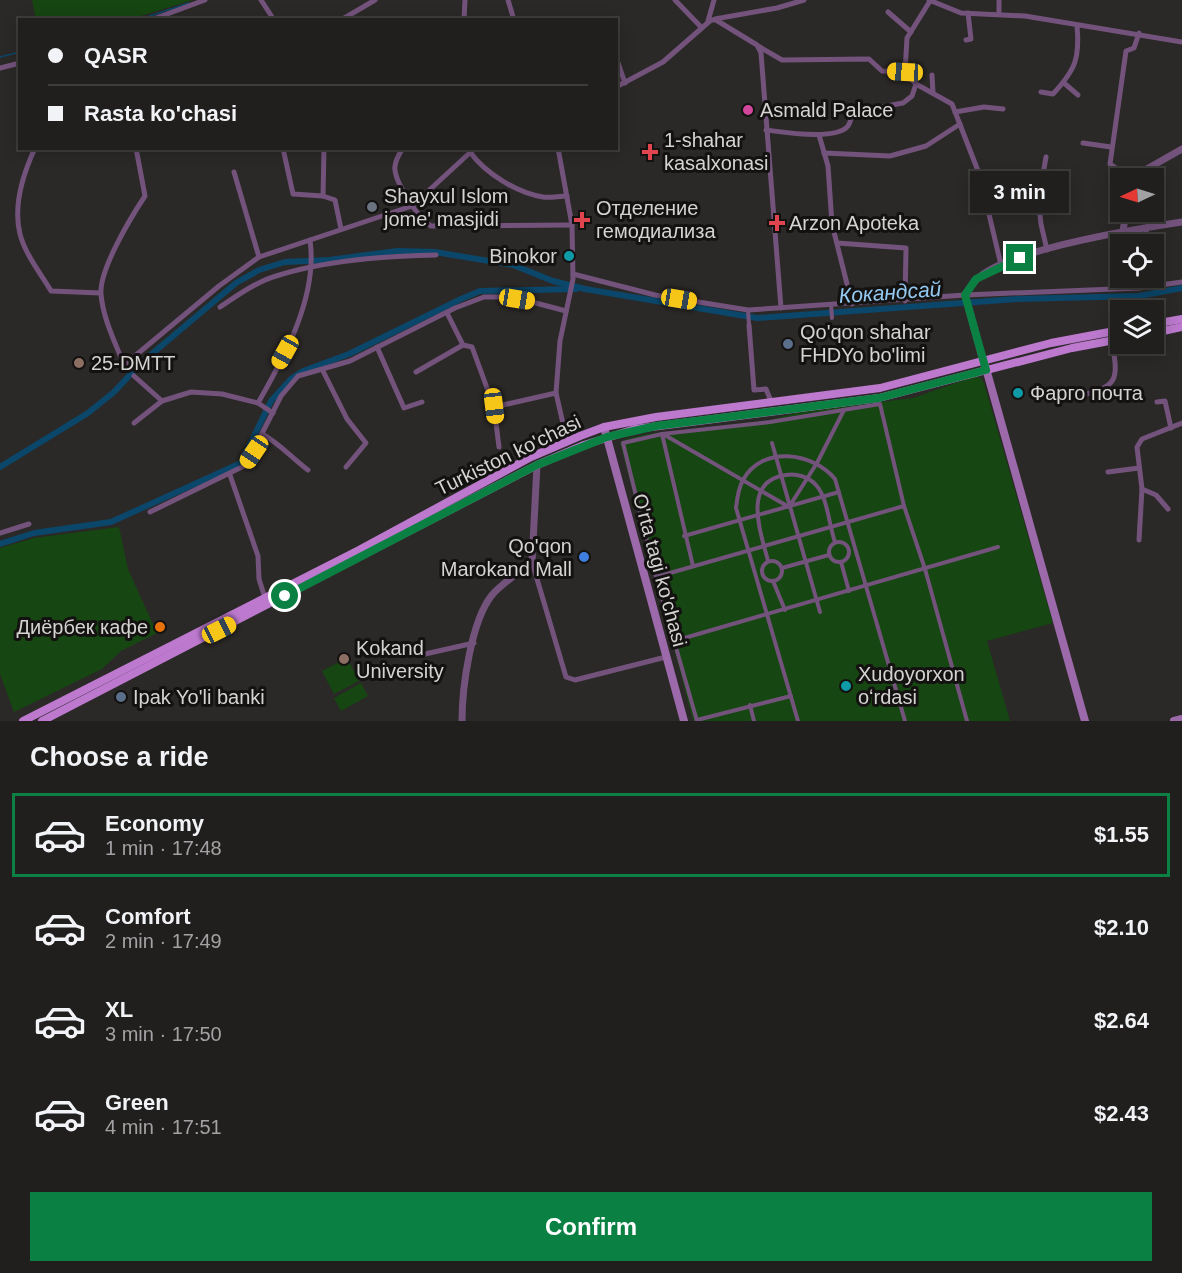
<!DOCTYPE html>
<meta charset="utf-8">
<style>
body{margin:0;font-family:Arial,sans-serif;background:#282726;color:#f1f3f6;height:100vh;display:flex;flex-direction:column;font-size:22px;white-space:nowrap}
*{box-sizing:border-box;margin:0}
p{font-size:20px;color:#a2a2a4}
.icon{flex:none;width:33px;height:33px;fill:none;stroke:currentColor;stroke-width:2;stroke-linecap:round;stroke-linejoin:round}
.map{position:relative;height:721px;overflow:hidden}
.sheet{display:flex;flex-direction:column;background:#201f1d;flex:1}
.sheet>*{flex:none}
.top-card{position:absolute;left:18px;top:18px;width:600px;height:132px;border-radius:0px;box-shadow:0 3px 15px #0003,0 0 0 2px #3d3d3b;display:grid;align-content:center;height:132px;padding:0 30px;background:#201f1d}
.needle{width:39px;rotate:266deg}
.fabs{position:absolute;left:1110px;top:168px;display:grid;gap:12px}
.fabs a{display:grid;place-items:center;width:54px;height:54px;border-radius:0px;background:#201f1d;box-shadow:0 3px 15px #0003,0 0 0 2px #3d3d3b;font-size:30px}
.end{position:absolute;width:27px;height:27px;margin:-14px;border:8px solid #0b8043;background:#fff;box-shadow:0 0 0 3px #fff}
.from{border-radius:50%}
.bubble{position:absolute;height:42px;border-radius:0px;background:#201f1d;box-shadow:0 3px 15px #0003,0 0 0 2px #3d3d3b;font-size:20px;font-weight:800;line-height:42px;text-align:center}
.car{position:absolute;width:18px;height:36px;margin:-18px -9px;border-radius:8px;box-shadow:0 0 4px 2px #0007;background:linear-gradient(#f5c518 24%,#345 0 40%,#f5c518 0 76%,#345 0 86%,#f5c518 0)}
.top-card b{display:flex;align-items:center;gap:21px;height:57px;font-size:22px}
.top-card b+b{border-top:2px solid #3d3d3b}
.top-card i{width:15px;height:15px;background:#f1f3f6}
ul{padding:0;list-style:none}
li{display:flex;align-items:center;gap:18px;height:84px;margin:0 12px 9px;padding:0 18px;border:3px solid transparent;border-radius:0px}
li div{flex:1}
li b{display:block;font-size:22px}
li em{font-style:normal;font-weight:800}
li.active{border-color:#0b8043}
li>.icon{width:54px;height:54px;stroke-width:1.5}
h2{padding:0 30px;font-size:27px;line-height:72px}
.button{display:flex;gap:12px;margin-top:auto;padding:12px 30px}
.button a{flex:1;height:69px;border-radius:0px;background:#0b8043;color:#fff;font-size:24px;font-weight:800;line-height:69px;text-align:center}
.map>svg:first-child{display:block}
.green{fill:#164611}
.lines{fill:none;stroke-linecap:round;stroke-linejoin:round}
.stream{stroke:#0b476a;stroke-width:1.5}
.canal{stroke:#0b476a;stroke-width:6}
.pedestrian{stroke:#73537c;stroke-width:4}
.minor{stroke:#73537c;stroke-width:5}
.tertiary{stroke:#73537c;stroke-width:7}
.secondary{stroke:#9c69aa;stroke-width:8}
.primary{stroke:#bc79ce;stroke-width:8}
.route{stroke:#0b8043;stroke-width:8}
.hotel-dot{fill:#d1479c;stroke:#131211;stroke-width:2}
.health-dot{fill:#e0444e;stroke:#131211;stroke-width:2}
.worship-dot{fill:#6b7280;stroke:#131211;stroke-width:2}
.culture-dot{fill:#0f9aa8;stroke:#131211;stroke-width:2}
.service-dot{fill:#5c6f8a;stroke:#131211;stroke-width:2}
.education-dot{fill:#8d6e63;stroke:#131211;stroke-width:2}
.shop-dot{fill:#3f7fe0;stroke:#131211;stroke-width:2}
.food-dot{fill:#e8710a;stroke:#131211;stroke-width:2}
.labels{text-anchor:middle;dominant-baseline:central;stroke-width:6;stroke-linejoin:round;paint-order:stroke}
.poi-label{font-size:20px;fill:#d4d3d1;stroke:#131211;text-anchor:start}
.street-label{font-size:20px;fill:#d4d3d1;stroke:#131211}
.water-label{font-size:21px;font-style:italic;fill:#94caf2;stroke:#131211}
</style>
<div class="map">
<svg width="1182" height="721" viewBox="0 0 1182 721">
<rect width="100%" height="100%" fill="#2b2927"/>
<g class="green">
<path d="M32,0H193L131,19L36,20Z"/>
<path d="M976,376L981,378L984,383L1053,623L987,641L1010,721H693L620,443L626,439L647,434L771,420L795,413L913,398Z"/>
<path d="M119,527L128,569L157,633L121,651L102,669L14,712L0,674V548L34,538Z"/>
<path d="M347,658L359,681L334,694L322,671Z"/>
<path d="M361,683L368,696L341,711L334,698Z"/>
</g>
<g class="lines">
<g class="stream">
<path d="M138,20L189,3"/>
<path d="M0,57L20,52"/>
</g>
<g class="canal">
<path d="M0,467L88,413L114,392L141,363L236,283L259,270L285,262L329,260L397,251L435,252L513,265L553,281L585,289L757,318L1017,299L1139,296L1182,288"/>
<path d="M0,544L34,533L111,522L241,463L271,401L291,379L303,371L349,354L461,299L480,291L576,289"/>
</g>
<g class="pedestrian">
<path d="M831,304L832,318"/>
<path d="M748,310L749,325"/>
<path d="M662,434L693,566"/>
<path d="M663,434L789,507L817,463L844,410"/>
<path d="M772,443L820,612"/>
<path d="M684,536L839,492"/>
<circle cx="839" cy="552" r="10"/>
<circle cx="772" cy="571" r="10"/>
<path d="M768,561C761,533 741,481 786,475C796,473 809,477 816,485C828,498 829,526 835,542"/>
<path d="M841,562L849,591"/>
<path d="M782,568L829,555"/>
<path d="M656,577L904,506"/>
<path d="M773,581L785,610"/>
<path d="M674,641L998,547"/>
<path d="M750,705L754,721"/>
<path d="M697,720L791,696"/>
<path d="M697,721L656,577L623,443L662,434L770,422L880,404L904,506L925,569L967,721"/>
<path d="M798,721L736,508C737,499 738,489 743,480C762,445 813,452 835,479L905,721"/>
</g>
<g class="minor">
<path d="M261,0L274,20"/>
<path d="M508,0L514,20"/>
<path d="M675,0L701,27"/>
<path d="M929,0L961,13L1025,16L1182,42"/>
<path d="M888,12L911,32"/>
<path d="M999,14V0"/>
<path d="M715,19L777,8L804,0"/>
<path d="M151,20L205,0"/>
<path d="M341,20L375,0"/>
<path d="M464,20L465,0"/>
<path d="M708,21L714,0"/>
<path d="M966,40L971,39L968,13"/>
<path d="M758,46L782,60L869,59L882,71L905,72L916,84L952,104L980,176L1001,265"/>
<path d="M616,57L625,83"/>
<path d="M0,68L20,63"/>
<path d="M905,72L907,38L930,1"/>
<path d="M932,75L933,93"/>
<path d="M1064,83L1078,95"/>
<path d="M616,87L663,62L711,20H716L757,45L761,53L781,308"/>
<path d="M1041,92L1053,94C1076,69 1080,58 1077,25"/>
<path d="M955,112L984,107L1003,109"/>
<path d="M766,130C783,132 836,141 848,126C850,123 852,116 853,112L903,103L912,96L916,84"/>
<path d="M819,135L828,166L832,224L852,304"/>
<path d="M1083,143L1111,147"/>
<path d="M35,148C23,174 13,206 20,234C25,254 41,274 51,291L100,293"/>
<path d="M324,148L323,196L335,200L341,229"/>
<path d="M403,148C399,154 396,159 395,166C393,180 418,218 431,226L572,225"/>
<path d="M558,148L572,225L573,279L560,341L556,393L567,441"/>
<path d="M470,152C485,173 517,193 543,197C550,198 559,196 567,196"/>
<path d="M284,153L293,194L323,196"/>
<path d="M824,153L890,156L926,146L960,124"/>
<path d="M1046,157L1042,180L1036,181L1041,224L1047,250"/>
<path d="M234,172L259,257"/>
<path d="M1131,178L1110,164L1126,51L1134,48L1139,33"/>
<path d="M983,188L1036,181"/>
<path d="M1146,228L1147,244"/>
<path d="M837,243L906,248L905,301"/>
<path d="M573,274L655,295L748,310L965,295L1139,288L1182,282"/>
<path d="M1150,278L1151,287"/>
<path d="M220,307C238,295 256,282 276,276C326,260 384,256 436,255"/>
<path d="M447,313L463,345L472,347L494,407L556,393"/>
<path d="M749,325L754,390L766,389L771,401"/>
<path d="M377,347L404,408L422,402"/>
<path d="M124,365L219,286L259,257L412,206L475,148"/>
<path d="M126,370C117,346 103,320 101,294C99,270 131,217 145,196L136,148"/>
<path d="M323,371L347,419L366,443L346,467"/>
<path d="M416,372L463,345"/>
<path d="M134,376L162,401L191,392L222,394L258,403C285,356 318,296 310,240"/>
<path d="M1079,396C1120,386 1118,380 1112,340"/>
<path d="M1157,402L1165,401L1171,428"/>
<path d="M258,403L273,413"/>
<path d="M494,407L499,447"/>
<path d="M134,423L162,401"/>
<path d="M262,434C279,443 292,458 308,470"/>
<path d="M1108,472L1139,468"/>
<path d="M230,475L258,556L259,579L265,598"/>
<path d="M1142,489L1156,495L1168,509"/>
<path d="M150,512L246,465L281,396L298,376L350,361L455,308L484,297H502L532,302L566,311"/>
<path d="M0,533L29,524"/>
<path d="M1139,540L1142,489L1137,447L1142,439L1182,423"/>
<path d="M532,562L566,677L575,680L666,657"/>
<path d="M425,654L474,643"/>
</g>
<g class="tertiary">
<path d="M1131,178L1182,149"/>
<path d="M1123,231L1126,212"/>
<path d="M983,361L965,295C968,291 971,285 976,280C1007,249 1136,229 1182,222"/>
<path d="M462,721C462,688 471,621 492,595C502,583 519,573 532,562L537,465"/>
</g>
<g class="secondary">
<path d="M985,365L1085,721"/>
<path d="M604,427L684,721"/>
<path d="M1174,721L1182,719"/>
</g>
<g class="primary">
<path d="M1154,324L1182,319"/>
<path d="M1154,333L1182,327"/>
<path d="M23,721L359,550L531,457L580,436L604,427L656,417L880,388L1051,343L1120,330"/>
<path d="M42,721L537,465L584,445L635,429L879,398L1072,348L1120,339"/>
</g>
</g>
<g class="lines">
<path class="route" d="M285,596L537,465L607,437L656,426L879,398L986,370L965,295L976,279L1020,258"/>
</g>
<circle class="hotel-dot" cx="748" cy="110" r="6"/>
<g class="health-dot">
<path d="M647 143h6v6h6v6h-6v6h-6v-6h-6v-6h6z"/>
<path d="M579 211h6v6h6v6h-6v6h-6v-6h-6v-6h6z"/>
<path d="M774 214h6v6h6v6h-6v6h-6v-6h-6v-6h6z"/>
</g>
<circle class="worship-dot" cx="372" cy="207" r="6"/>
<g class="culture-dot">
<circle cx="569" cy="256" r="6"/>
<circle cx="1018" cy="393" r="6"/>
<circle cx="846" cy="686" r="6"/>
</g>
<g class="service-dot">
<circle cx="788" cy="344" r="6"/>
<circle cx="121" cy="697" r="6"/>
</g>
<g class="education-dot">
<circle cx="79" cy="363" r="6"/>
<circle cx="344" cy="659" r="6"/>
</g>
<circle class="shop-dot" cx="584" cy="557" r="6"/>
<circle class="food-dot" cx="160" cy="627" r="6"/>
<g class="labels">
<g class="poi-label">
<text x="760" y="110">Asmald Palace</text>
<text x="664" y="140">1-shahar<tspan x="664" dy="23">kasalxonasi</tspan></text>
<text x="384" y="196">Shayxul Islom<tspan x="384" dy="23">jome' masjidi</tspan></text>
<text x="596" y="208">Отделение<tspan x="596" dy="23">гемодиализа</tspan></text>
<text x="789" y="223">Arzon Apoteka</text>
<text x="557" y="256" text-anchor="end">Binokor</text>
<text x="800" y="332">Qo'qon shahar<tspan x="800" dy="23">FHDYo bo'limi</tspan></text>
<text x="91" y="363">25-DMTT</text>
<text x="1030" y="393">Фарго почта</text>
<text x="572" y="546" text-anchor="end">Qo'qon<tspan x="572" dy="23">Marokand Mall</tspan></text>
<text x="148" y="627" text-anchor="end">Диёрбек кафе</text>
<text x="356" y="648">Kokand<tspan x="356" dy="23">University</tspan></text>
<text x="858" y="674">Xudoyorxon<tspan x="858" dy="23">oʻrdasi</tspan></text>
<text x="133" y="697">Ipak Yo'li banki</text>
</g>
<g class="street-label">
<text transform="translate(508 455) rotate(-26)">Turkiston ko'chasi</text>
<text transform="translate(660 570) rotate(75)">O'rta tagi ko'chasi</text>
</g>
<g class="water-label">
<text transform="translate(890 292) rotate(-4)">Кокандсай</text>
</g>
</g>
</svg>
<div class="fabs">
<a><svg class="needle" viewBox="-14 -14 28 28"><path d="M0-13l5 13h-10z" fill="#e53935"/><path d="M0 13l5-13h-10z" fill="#a2a2a4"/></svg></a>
<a><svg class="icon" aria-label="locate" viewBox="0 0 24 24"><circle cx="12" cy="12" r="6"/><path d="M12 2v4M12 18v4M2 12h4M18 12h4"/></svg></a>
<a><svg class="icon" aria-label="layers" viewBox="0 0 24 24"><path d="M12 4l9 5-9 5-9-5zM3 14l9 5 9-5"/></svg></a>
</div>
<i class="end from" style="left:285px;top:596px"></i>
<i class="end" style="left:1020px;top:258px"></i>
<div class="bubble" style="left:970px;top:171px;width:99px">3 min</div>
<i class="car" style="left:905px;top:72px;rotate:273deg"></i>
<i class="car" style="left:517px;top:299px;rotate:99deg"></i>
<i class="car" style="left:679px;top:299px;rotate:99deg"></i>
<i class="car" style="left:285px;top:352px;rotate:209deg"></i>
<i class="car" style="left:494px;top:406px;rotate:173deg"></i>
<i class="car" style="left:254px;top:452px;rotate:214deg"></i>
<i class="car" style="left:219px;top:630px;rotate:63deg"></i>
<div class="top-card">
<b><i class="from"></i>QASR</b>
<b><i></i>Rasta ko'chasi</b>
</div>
</div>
<section class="sheet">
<h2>Choose a ride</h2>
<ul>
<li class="active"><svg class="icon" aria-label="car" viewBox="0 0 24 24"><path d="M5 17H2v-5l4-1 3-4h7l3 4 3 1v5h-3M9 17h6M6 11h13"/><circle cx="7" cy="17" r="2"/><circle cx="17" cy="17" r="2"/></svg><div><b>Economy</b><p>1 min · 17:48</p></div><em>$1.55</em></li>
<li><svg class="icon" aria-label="car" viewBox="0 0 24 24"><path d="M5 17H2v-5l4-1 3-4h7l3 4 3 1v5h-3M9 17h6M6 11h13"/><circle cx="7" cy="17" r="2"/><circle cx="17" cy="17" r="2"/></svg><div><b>Comfort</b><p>2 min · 17:49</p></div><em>$2.10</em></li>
<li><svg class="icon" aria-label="car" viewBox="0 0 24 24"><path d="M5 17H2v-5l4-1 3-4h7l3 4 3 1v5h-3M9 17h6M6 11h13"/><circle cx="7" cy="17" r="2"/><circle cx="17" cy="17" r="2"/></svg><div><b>XL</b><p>3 min · 17:50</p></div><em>$2.64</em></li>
<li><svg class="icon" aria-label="car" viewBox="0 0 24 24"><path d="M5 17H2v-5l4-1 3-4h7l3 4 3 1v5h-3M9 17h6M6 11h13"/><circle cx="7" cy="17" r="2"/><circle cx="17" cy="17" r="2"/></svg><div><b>Green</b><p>4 min · 17:51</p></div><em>$2.43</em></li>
</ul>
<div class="button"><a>Confirm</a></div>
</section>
